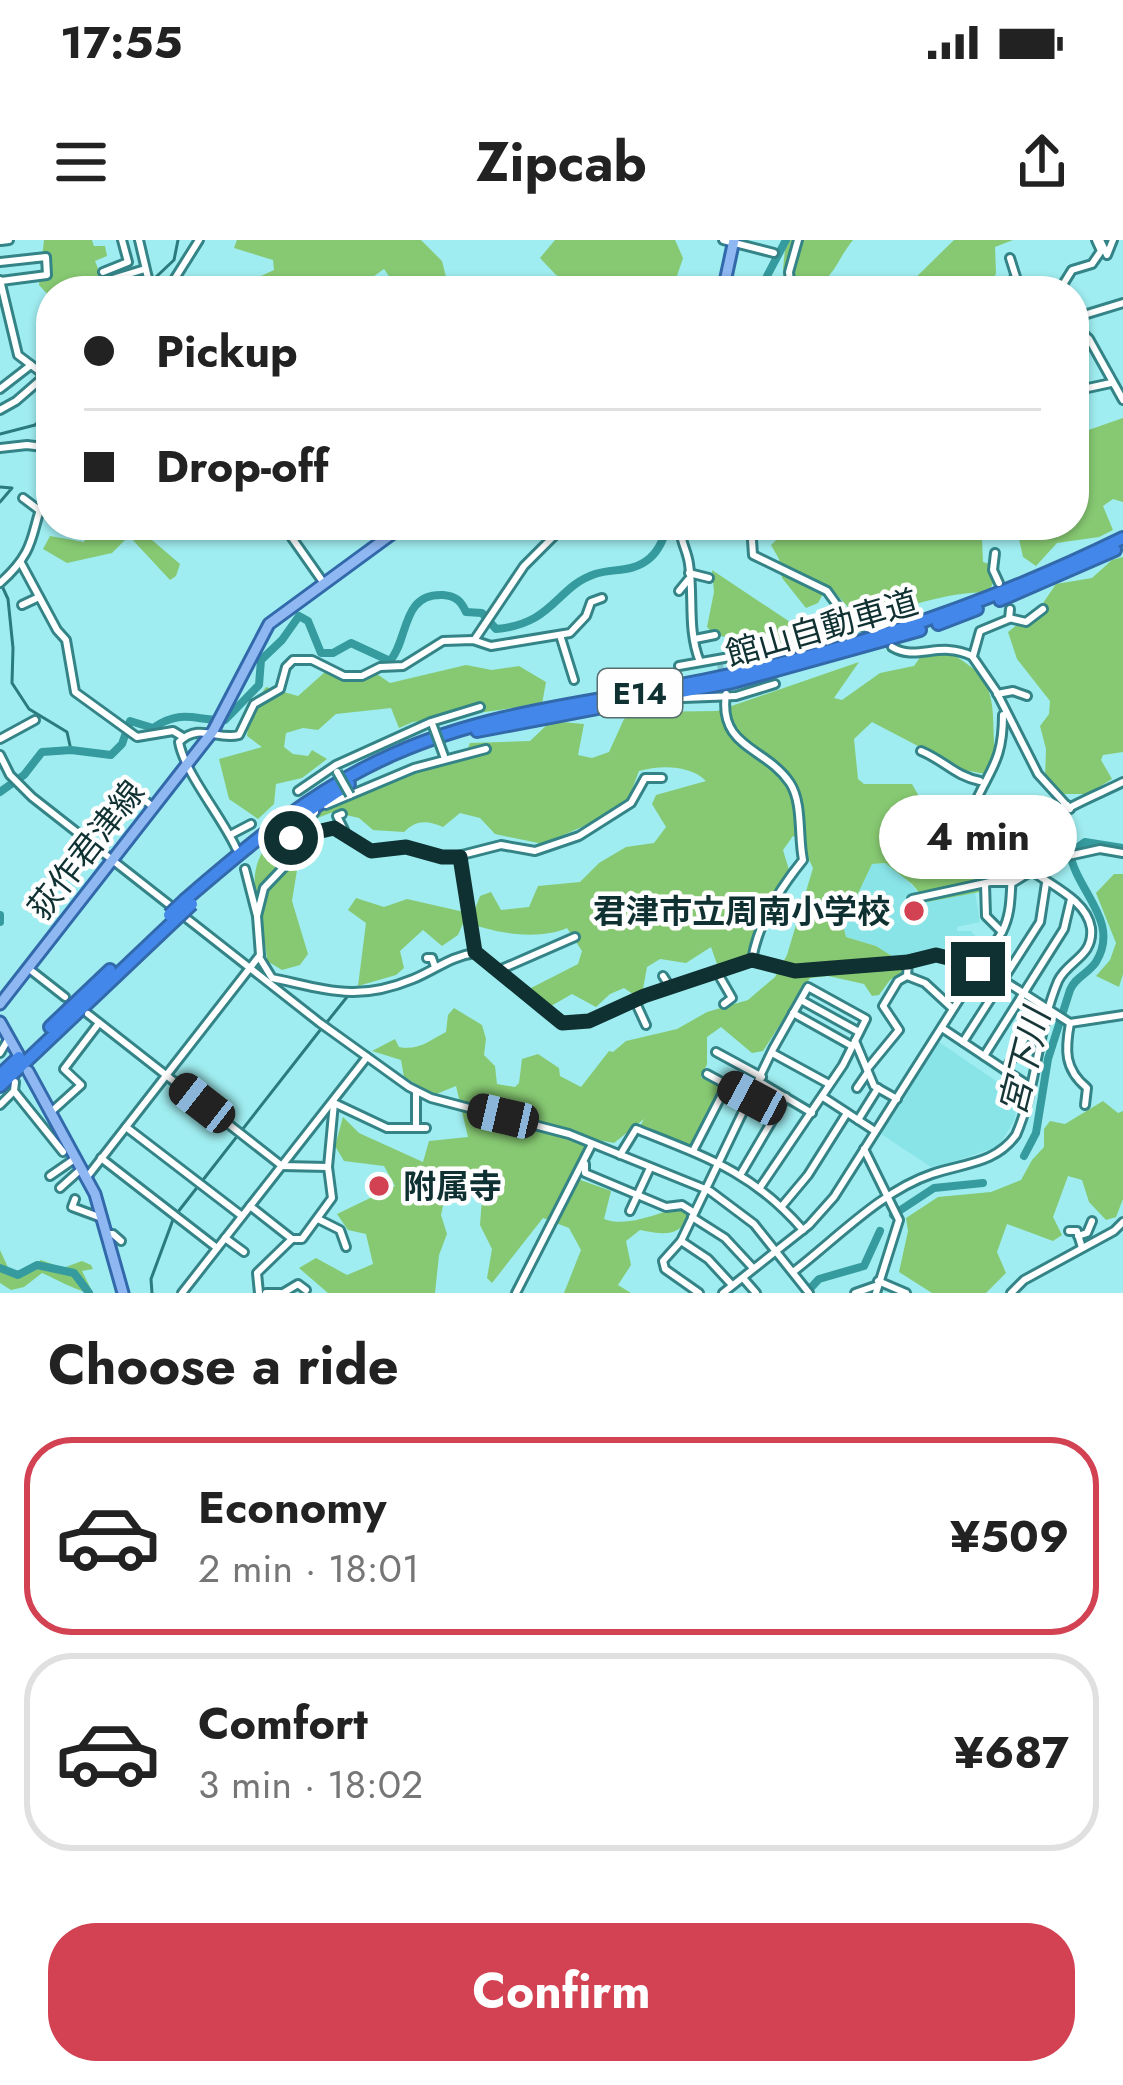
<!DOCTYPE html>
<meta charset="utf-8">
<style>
body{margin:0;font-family:Jost,"Noto Sans JP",sans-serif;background:#f6f6f6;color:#222;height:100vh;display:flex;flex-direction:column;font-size:45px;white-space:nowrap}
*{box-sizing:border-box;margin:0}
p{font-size:39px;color:#767676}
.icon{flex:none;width:66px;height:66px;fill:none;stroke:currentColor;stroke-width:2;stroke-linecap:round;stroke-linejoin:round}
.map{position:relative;height:1053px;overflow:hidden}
.details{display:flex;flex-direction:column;background:#fff;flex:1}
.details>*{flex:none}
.top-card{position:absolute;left:36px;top:36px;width:1053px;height:264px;border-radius:48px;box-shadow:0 3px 9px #0004;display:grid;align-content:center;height:264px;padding:0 48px;background:#fff}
.end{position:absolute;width:54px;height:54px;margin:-27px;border:15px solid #103132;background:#fff;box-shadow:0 0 0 6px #fff}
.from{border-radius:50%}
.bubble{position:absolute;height:84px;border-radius:42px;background:#fff;box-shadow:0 3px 9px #0004;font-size:39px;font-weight:700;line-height:84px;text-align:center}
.car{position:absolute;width:36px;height:72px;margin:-36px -18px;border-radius:15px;box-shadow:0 0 9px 3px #0007;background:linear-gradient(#222 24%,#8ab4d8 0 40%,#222 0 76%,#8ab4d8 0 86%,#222 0)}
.top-card b{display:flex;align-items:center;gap:42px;height:114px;font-size:45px}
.top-card b+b{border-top:3px solid #e0e0e0}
.top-card i{width:30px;height:30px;background:#222}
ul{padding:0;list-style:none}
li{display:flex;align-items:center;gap:36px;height:198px;margin:0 24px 18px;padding:0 24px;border:6px solid #e0e0e0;border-radius:48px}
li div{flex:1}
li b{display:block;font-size:45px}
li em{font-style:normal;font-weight:700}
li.on{border-color:#d34253}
li>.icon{width:108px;height:108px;stroke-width:1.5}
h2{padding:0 48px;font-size:54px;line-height:144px}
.button{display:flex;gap:24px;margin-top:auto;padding:24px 48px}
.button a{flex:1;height:138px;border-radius:48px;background:#d34253;color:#fff;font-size:48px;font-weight:700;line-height:138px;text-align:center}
.status{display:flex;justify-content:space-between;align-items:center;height:84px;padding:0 60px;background:#fff;direction:ltr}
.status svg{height:33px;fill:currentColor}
header{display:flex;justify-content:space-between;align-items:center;height:156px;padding:0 48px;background:#fff;font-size:54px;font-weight:700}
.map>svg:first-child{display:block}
.built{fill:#89e4e7}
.green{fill:#87c972}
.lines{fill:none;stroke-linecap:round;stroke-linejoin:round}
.stream{stroke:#2a7b7e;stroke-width:3}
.river{stroke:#359b9e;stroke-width:8}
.minor-tunnel{stroke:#82c7ca;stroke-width:6;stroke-dasharray:6 3;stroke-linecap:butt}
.minor-casing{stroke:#348487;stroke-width:12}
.major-casing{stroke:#3269aa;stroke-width:15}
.highway-casing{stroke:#3269aa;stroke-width:16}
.minor{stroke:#fff;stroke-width:6}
.major{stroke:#8fb7f2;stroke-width:9}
.highway{stroke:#4487ea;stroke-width:10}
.minor-bridge-casing{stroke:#348487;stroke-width:12;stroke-linecap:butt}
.highway-bridge-casing{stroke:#3269aa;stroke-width:16;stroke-linecap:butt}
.minor-bridge{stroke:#fff;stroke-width:6}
.highway-bridge{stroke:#4487ea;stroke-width:10}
.route{stroke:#103132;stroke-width:15}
.poi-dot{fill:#d34253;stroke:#fefefe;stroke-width:4.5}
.labels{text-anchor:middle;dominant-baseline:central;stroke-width:9;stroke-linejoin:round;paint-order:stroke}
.shield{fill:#fefefe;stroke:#576e6f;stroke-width:3}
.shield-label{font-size:30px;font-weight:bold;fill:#103132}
.street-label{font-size:33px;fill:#103132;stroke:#fefefe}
.poi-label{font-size:33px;font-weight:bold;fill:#103132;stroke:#fefefe;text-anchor:end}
.water-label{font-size:36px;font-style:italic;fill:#173637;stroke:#fefefe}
</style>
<div class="status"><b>17:55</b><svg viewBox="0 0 49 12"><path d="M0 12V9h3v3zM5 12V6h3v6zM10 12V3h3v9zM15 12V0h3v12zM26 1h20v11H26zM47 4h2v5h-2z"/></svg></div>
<header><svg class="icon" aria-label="menu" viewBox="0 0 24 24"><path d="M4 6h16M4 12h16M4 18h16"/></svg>Zipcab<svg class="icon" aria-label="share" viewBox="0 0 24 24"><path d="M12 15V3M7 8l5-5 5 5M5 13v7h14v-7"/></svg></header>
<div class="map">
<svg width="1123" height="1053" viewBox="0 0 1123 1053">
<rect width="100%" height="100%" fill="#9fedf0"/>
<g class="built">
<path d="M885,623L902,635L927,662L975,652L980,682L957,687V691H971L984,706L976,721L939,713L896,722L876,706L846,697L843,686L872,624Z"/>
<path d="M939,802L1018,856L1015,879L999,906L934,929L881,894Z"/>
</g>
<g class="green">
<path d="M44,0H92L94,6H105L107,16L95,21L107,51H51V58L39,45Z"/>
<path d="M237,0H421L442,21L446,37L432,51H399L384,29L370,39L363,51H211L250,41L274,30L273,20L234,8Z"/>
<path d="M555,0H675L683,18L675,42L649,51H563L574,43L556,35L540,18Z"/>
<path d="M786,0H853C832,26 837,41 800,50L783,29Z"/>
<path d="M954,0H1013L995,7L996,33L991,46L969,51L947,42L935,51H902Z"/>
<path d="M1123,178V262L1113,259L1103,266L1113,290L1099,297L1057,303L1036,326L1023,317L1016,285H1074V195Z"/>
<path d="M90,285H156L152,300L180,324L176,336L170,340L129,296L112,313L67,323L43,309L50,296L84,302Z"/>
<path d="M862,285H990L982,300L983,322L992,325L994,341L988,353C951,349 895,373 858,378L828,345L818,363L806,368L782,338L779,319L771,305C797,276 831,300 862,285Z"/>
<path d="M1123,317V512L1103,515L1101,520L1112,539L1088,554H1060L1045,539L1046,509L1040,486L1049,474L1050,461L1017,419L1008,392L1041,366L1056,344L1092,338L1112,320Z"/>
<path d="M712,330L796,386L809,388L818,370L833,375L842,392L834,401L786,417C773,412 760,403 746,398C727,391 725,405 707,387L714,352Z"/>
<path d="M951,414C1005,442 989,472 996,520L985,534L964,530L872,482L854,499L858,539L864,544H912L921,560L909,593L916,609L926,614L946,604L964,605L981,621L980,652L927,662L912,644L885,623L872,624L843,685L846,697L876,706L906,725L905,730L890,740L879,755L872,756L864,744L828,736L810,738L763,811L752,813L721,787L707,797V824L701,838L706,836L724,848L692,908L639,888L644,879L614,903L593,899L576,931L578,939L611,951L604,979C628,988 656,973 682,967L690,977C677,998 662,994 640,990L626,1001L631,1025L618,1045L631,1053H564L581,1010L569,988L543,978L492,1043L487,1038L492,1009L480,985L482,958L464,932L448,943L441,975L447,994L439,1015L435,1053H328L299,1028L316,1018L347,1035L373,1024L366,994L348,990L337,974L395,946L384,926L344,921L335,906L343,877L359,893L423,922L429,901L468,897L456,846L434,855L404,837L401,820L372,811L395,799L399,807C419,811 430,800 446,792L448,775L454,768L482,785L486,799L484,815L495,826L497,844L515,847L519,843L522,819L538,814L559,828L560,836L581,847L609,811L613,812L626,801L677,789L707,772L748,760L775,737L787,715L813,628L799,599L793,596L783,610L789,630L747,717L718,727L711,707L686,723L660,719L647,727L643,749L633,754L624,748L610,754L596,767L572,754L551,766L527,756L531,748L578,724L582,711L567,688C538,701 492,693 464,681L458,695L442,706L423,690L400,711L404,728L396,735L358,746L366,683L348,670L356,658L384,667L407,659L473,674L480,656L491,652L501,670L529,667L538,646L580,642L599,623L626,607L654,603L666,587L652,564L656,555L706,541C690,525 661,525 639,531L628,560L593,582L543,604L495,594L480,578L460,573L443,587C427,580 416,580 404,592L373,590L359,578L333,572L294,587L286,601L297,630L292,661L308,714L300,725L282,730L267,721C266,690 246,648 259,619C282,567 414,531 465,516L470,503L530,501L551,481L584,484L578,515L592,518L609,512L624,479L639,472L717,471L859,422L834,458L842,460L880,433L914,426L921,416Z"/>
<path d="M466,425L492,430L519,426L546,442L542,464L413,482L399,488L391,468L336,474L318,490L303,488L286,493L284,507L293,514L308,516L312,510L327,519L302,538L276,544L274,564L258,579L229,559L219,519L262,507L247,496L250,470L266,447L298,456L325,432L349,440L377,434L390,443Z"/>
<path d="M1114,634H1123V734L1119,747L1096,736L1110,720L1116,703L1096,653Z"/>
<path d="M1103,861L1118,873L1123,871V959L1116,977L1106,980L1089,962L1082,940L1068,936L1053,977L1062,995L1053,1001L1007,984L997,1012L1006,1033L986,1053H932L899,1032L908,991L906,978L938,957L991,952L1021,940L1032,920L1044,907V889L1050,881L1065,884Z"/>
<path d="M0,1010L11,1034H21L41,1020L63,1028L82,1021L91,1025L93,1029L82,1031L93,1053C80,1053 56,1039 42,1033L24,1047L11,1050L0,1043Z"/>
</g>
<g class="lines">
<g class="stream">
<path d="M156,51V37L174,20L178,0"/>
<path d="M0,194L35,185L51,171"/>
<path d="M0,247L12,248L0,262"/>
<path d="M2,346L8,359L13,408L12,443L29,469L67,492L71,510"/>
<path d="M327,782L347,757"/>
<path d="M152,1053L151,1039L174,977L321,789"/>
</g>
<g class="river">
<path d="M763,51L767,36L786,0"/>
<path d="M0,552L24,535L42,512L71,510L111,515L122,504L130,481L153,488C182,468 195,481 225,480L259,445L261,420L282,400L299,376L308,381L321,413H333L351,403L390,421C409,399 401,353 443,355C456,356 461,361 466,372L482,373L496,389C554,384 556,347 595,334C614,328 633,333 650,318C660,309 664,297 668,285"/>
<path d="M0,675V682"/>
<path d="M1024,916L1036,893L1048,819L1070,750C1075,737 1088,734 1096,722C1121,681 1076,651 1070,613L1085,602L1123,608"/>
<path d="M893,975L934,948L983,943"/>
<path d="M0,1028L18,1035L37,1025L74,1033L89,1053"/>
<path d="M806,1053L819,1039L864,1026L880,991"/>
</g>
<path class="minor-tunnel" d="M720,424L723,439"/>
<defs>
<g id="minor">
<path d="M139,0L151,51"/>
<path d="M723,0L774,13"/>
<path d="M1,1L9,0"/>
<path d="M1101,2L1107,15L1113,0"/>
<path d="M0,22L46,17L47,35L1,41"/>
<path d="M103,32L128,22L122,0"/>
<path d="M0,40L18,115L51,140"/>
<path d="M725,42L738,51"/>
<path d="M100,51L109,40L145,29"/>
<path d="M167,51L199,0"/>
<path d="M791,51L789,32L798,0"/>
<path d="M1000,51L1016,37L1010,18"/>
<path d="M1059,51L1072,30L1092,24L1101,11L1096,0"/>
<path d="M1074,78L1123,63"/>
<path d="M1074,85L1089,99L1123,160"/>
<path d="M0,149L31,125"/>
<path d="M1074,151L1111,143"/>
<path d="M0,170L16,161L46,135"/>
<path d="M0,208L27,205L51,208"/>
<path d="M23,258L39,270"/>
<path d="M283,285L323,342"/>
<path d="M681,285C679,300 687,309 689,324C694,357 687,390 700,422"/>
<path d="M751,285L753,315L827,351L845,376L858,386L876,390"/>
<path d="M995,313L993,330L999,343"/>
<path d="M21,323L57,390L66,400L75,452L137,497L173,491L183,497"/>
<path d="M689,333L709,338"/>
<path d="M0,343C43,305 27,288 51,244"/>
<path d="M679,351L688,340"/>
<path d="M22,365L39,357"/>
<path d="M1009,378L1026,382L1043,369"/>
<path d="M875,389L908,375"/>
<path d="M560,395L574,440"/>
<path d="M475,399L524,326L565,285"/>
<path d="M695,399L715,395"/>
<path d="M892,407C917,422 939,400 972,416L996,451L1038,534L1070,569"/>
<path d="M973,416L980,391L1009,379L1010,369"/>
<path d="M679,426L758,412"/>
<path d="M726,454C718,508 766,507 790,543C803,563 798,596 803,620C781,647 758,683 752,720"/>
<path d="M997,454L1013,451L1027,456"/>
<path d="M657,469L683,458L736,456L775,444"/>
<path d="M1003,475C1003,523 989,529 973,568L988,583L1012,639"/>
<path d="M0,499L35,480"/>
<path d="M921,511C945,521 955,536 980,541"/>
<path d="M0,515L10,535L32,557L320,783L409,847L431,858L569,894L710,951L754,984L809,1053"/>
<path d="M126,545L153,567"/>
<path d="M298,551L336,525L431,482L480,467"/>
<path d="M326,565L414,528L486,509"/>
<path d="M342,574L337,576L344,590"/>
<path d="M982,577L993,565L1048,571L1067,565"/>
<path d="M919,579L932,576L952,584L970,579"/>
<path d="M307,593L306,583L315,572"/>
<path d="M230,595L251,584"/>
<path d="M236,608C222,577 184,532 179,502C200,482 217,501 239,495L254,464L280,449L286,427L293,420H312L344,436H362L380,427L403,426L443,401L473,400L491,406L570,393L586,376L591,362L602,358"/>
<path d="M460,617L475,713L562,783L589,781L644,756L752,720L795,731L886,725L936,715L981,726L1070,783L1123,775"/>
<path d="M985,644L986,676L1002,692"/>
<path d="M912,659L990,642H1014L1050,620L1100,609L1123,613"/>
<path d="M257,676L264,648L284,627L285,607L297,595L334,588L371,611L406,607L450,618L501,605L535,611L579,596L631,563L645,538H662"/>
<path d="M259,717L272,738C329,750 357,762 413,739C435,730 451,716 475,713"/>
<path d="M427,718H432L435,727"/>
<path d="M28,728L65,757"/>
<path d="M497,731L575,697"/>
<path d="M717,732L732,758L724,764"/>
<path d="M663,736L670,747"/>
<path d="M907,736L925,743L952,768"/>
<path d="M801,760L859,792"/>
<path d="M635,761L646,785"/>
<path d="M793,773L852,806"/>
<path d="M88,774L282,926L328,927"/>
<path d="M1070,783C1065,810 1064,829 1087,848L1085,865"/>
<path d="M942,788L1029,846"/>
<path d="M855,801L874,846L897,859"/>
<path d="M963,802L1040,682L1046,643"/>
<path d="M716,812L762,837"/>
<path d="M0,813L9,798"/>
<path d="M774,814L829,844"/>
<path d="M984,816L1064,689L1071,659"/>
<path d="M867,829L899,790L883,766L898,741L907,736L908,722"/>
<path d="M1005,830L1029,792L1040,795"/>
<path d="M707,834L751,858"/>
<path d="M760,842L812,873"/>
<path d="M857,848L868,832"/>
<path d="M14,851L63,912"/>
<path d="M823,857L875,891"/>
<path d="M334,863L387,888H426"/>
<path d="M0,865L14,851L15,842"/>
<path d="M51,872L81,845L64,829L99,783"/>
<path d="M858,880L878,848"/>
<path d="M126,887L242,976"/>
<path d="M416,888V851"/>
<path d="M864,909L899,980L876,1053"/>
<path d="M693,911L727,845"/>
<path d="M620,915L636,889C706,917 753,932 803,990"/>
<path d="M101,918L217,1008"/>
<path d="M585,924V933L666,967L682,965L693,972"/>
<path d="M742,932L786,857"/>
<path d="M50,936L76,918"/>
<path d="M87,937L260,715L257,676L245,629"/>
<path d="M60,948L80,930"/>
<path d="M75,959L72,967L99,977"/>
<path d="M250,966L292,999"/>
<path d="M782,966L808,935L847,873"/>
<path d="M630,971L650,928"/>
<path d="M692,977L725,998L752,1027"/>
<path d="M318,979L340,990L346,1007"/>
<path d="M1069,991H1077L1082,1008"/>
<path d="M107,994H113L121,1001"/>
<path d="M1078,996L1087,993L1092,981"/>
<path d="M225,998L244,1012"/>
<path d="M681,1001L708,1019L732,1045"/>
<path d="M793,1032C836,999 881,951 932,934C964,923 995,924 1016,895C1037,847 1037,791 1058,741C1068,720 1094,717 1091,688C1087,661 1052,646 1032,631"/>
<path d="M743,1038L756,1053"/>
<path d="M878,1041L906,1053"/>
<path d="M182,1053L367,817"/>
<path d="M259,1053L257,1033L292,999H302L332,958L328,927L334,863"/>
<path d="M266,1053H280"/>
<path d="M283,1053L298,1044L306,1050"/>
<path d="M516,1053L592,904"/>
<path d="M699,1053L665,1029L663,1021L681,1001L773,809L808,747L866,779L843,825L761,946"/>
<path d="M723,1053L809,985L834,957L1002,692C1015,667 1008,643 1015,617C1025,581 1092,558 1123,542"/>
<path d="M855,1053L875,1046"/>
<path d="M1011,1053L1024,1040L1114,991L1123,982"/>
</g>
<g id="major">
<path d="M723,51L734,0"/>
<path d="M0,764L213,491L269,384L404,285"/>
<path d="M0,782L18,814"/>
<path d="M28,831L95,954L123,1053"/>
</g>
<g id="highway">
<path d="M1000,360L1115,310"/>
<path d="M938,384L977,369"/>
<path d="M477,491L733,442L920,390"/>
<path d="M270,597L349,544"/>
<path d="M186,659C251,603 314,549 394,514C495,469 604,462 711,439C854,410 992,362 1123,298"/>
<path d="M50,787L110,730"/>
<path d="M0,835L19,817"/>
<path d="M0,846L174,681"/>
</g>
</defs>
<use href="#minor" class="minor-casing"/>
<use href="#major" class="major-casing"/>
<use href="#highway" class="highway-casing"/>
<use href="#minor" class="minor"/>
<use href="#major" class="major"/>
<use href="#highway" class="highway"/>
<defs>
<g id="minor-bridge">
<path d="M433,486L444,516"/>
<path d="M337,532L350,555"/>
</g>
<g id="highway-bridge">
<path d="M169,675L186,659"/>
<path d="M174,681L192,664"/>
</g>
</defs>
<use href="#minor-bridge" class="minor-bridge-casing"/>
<use href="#highway-bridge" class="highway-bridge-casing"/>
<use href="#minor-bridge" class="minor-bridge"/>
<use href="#highway-bridge" class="highway-bridge"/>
</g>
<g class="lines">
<path class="route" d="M291,598L334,588L371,611L406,607L442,617H460L475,712L562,783L589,781L644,756L752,720L795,731L908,722L936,715L981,726L978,729"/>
</g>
<g class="poi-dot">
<circle cx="914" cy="671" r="12"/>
<circle cx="379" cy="946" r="12"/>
</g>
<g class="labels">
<rect class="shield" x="598" y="429" width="84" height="48" rx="9"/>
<g class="shield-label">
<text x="640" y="453">E14</text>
</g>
<g class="street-label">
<text transform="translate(822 388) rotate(-16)">館山自動車道</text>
<text transform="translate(86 610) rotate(-52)">荻作君津線</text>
</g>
<g class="poi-label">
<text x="890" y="671">君津市立周南小学校</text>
<text x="403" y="946" text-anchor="start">附属寺</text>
</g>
<g class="water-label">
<text transform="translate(1024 822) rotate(-76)">宮下川</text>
</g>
</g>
</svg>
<i class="end from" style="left:291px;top:598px"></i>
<i class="end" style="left:978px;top:729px"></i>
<div class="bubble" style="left:879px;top:555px;width:198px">4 min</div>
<i class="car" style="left:752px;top:858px;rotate:298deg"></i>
<i class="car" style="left:202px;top:863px;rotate:308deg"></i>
<i class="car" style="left:503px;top:876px;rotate:283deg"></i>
<div class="top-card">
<b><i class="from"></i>Pickup</b>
<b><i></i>Drop-off</b>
</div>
</div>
<section class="details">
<h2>Choose a ride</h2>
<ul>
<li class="on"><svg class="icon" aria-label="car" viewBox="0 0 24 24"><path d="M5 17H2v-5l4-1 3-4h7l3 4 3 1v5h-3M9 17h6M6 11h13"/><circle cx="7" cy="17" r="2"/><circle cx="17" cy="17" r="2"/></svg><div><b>Economy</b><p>2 min · 18:01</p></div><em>¥509</em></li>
<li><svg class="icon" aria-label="car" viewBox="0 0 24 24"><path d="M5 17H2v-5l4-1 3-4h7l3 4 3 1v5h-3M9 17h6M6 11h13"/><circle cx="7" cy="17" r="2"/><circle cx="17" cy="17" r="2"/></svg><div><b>Comfort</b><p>3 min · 18:02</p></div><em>¥687</em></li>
</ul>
<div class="button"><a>Confirm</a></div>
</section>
